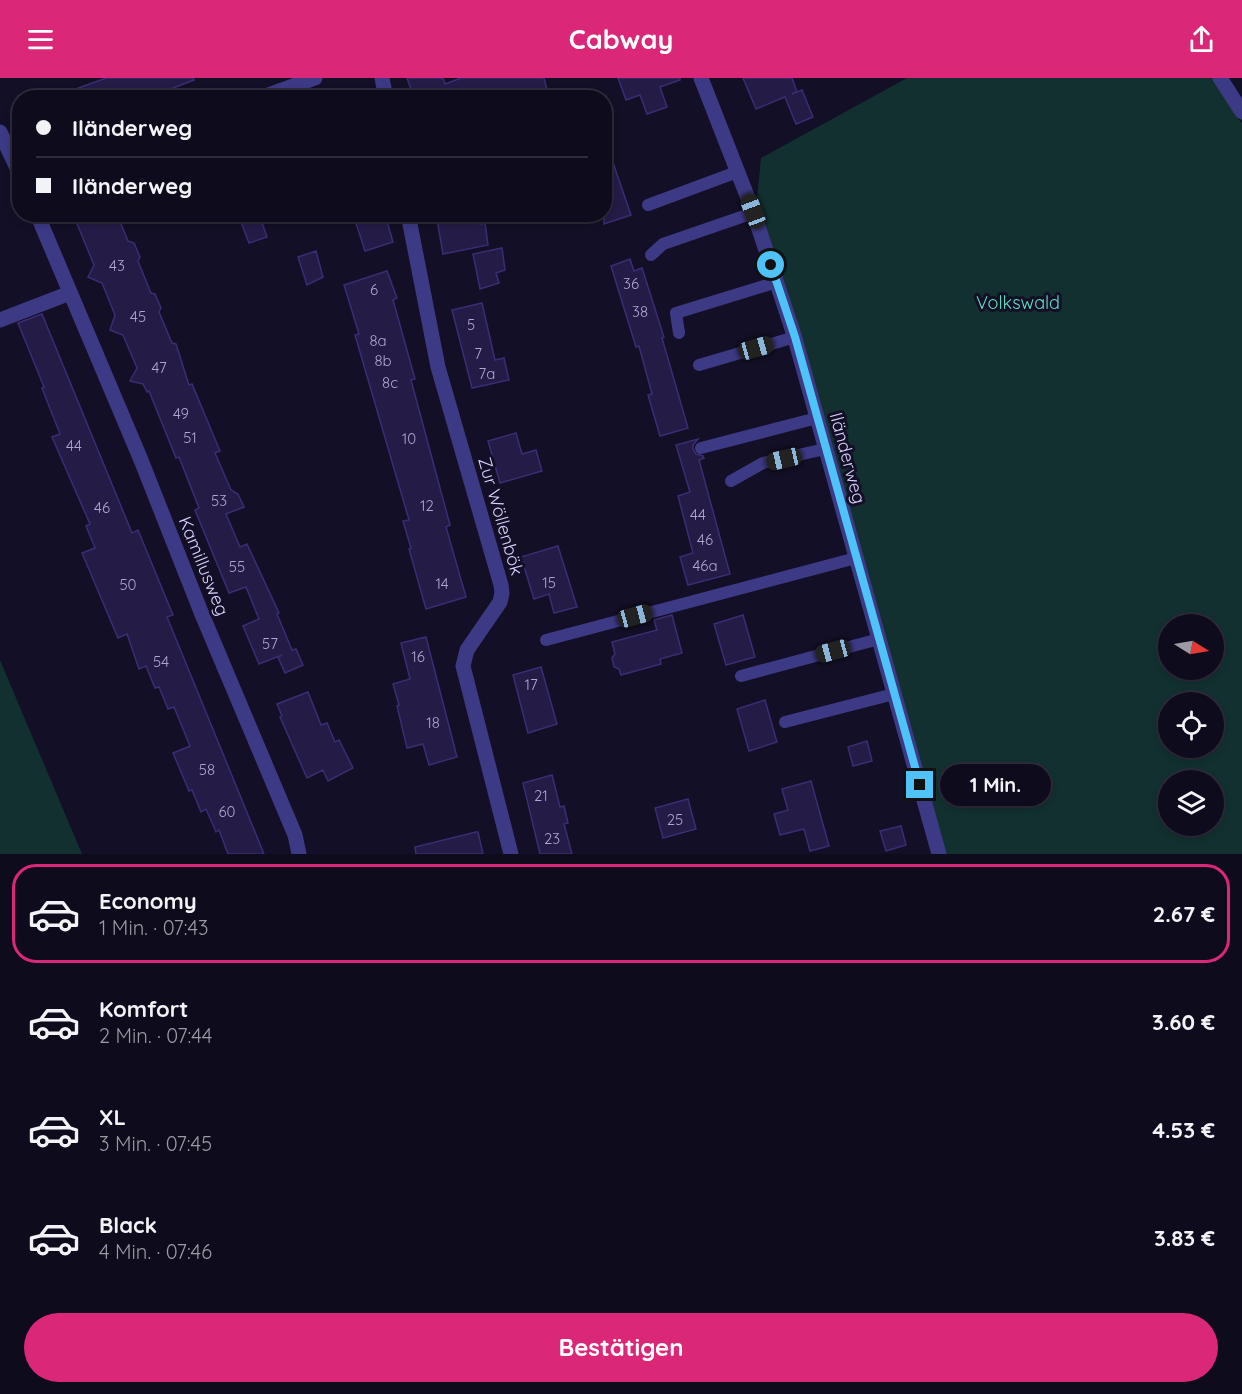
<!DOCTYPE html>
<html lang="de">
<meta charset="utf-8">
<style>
body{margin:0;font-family:Quicksand,sans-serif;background:#1c1929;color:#f1f3f6;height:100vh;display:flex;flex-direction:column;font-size:22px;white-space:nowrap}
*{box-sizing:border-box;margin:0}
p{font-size:20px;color:#9b9ba3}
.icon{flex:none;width:33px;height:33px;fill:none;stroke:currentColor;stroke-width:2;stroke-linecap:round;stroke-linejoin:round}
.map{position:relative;height:776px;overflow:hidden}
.sheet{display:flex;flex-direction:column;background:#0e0b1c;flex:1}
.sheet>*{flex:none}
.guide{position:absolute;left:12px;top:12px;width:600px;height:132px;border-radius:24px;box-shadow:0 3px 9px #0003,0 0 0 2px #2e2b3b;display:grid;align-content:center;height:132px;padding:0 24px;background:#0e0b1c}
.needle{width:39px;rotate:101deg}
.tools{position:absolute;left:1158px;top:536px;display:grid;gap:12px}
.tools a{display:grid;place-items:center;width:66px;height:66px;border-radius:50%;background:#0e0b1c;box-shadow:0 3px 9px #0003,0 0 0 2px #2e2b3b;font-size:30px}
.end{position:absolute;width:27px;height:27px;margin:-14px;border:8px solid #4fc3f7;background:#111;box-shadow:0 0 0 3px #111}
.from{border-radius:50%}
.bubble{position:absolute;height:42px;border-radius:21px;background:#0e0b1c;box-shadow:0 3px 9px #0003,0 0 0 2px #2e2b3b;font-size:20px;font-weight:700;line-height:42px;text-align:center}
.car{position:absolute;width:18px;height:36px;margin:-18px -9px;border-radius:8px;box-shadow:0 0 4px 2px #0007;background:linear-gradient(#222 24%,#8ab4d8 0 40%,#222 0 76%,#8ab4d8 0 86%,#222 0)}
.guide b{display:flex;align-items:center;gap:21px;height:57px;font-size:22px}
.guide b+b{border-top:2px solid #2e2b3b}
.guide i{width:15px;height:15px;background:#f1f3f6}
ul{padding:10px 0 0;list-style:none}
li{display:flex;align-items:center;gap:18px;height:99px;margin:0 12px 9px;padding:0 12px;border:3px solid transparent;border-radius:24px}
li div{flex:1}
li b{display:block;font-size:22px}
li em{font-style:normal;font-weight:700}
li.on{border-color:#db2777}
li>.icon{width:54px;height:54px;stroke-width:1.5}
.button{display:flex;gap:12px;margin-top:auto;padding:12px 24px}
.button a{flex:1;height:69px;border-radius:36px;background:#db2777;color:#fff;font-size:24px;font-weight:700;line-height:69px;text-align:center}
header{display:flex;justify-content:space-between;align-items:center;height:78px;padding:0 24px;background:#db2777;color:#fff;font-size:27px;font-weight:700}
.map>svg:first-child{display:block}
.green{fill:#12302f;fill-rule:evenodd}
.building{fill:#241b47;stroke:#3b2d73;stroke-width:1.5}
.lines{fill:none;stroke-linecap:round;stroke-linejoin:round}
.service{stroke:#3d3a85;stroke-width:12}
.minor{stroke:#3d3a85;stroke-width:15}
.route{stroke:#4fc3f7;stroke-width:8}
.labels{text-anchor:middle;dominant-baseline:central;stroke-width:6;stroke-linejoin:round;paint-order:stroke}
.number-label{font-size:15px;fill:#aca6d1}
.park-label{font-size:18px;fill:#5fe0c0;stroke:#130f26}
.street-label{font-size:18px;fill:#d9d4ff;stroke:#130f26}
</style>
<header><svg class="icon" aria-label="menu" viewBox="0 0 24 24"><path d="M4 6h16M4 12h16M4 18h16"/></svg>Cabway<svg class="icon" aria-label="share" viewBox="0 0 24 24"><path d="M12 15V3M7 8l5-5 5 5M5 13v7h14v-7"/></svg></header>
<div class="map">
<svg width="1242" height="776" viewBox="0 0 1242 776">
<rect width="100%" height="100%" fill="#130f26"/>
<g class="green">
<path d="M907,0H1214L1236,38L1242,45V776H941L756,132L761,80ZM1168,546H1214V591H1168ZM1168,624H1214V669H1168ZM1168,702H1214V747H1168Z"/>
<path d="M0,582L82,776H0Z"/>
</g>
<g class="building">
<path d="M106,0H193L194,2L147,20H59V17Z"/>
<path d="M407,0H443L445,6L461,0H544L549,20H414Z"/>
<path d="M618,0H680V2L660,9L667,29L647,36L640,17L626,22Z"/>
<path d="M743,0H792L797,14L792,16L802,12L813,39L796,46L785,19L756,31Z"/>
<path d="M604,70H608L631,137L604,146Z"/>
<path d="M73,136H117L128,163L134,165L140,179L138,183L151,215L155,216L161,230L159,234L172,265L176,266L189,307L192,306L220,373L215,375L231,412L238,416L244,429L226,436L240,469L247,466L279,535L277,536L292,572L296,571L303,587L285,595L278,579L282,577L259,586L243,548L259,541L246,509L229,515L195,432L199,430L179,379L176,380L149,313L147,314L143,306L130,303L137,290L123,257L110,252L115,237L102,205L88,199L94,187Z"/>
<path d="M238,136H259L267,159L249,165Z"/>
<path d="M353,136H385L393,164L365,173Z"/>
<path d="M436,136H478L480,146L485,145L488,167L443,176Z"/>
<path d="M502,170L505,192L496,195L499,205L480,211L473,176Z"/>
<path d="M316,173L323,199L307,207L298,179Z"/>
<path d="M630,181L634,193L642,190L664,259L662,260L688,350L660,358L648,317L652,316L639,268L636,269L611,188Z"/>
<path d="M387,193L397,220L393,222L415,301L411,302L415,317L450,447L446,449L466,519L426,531L409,471L411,470L403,443L409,442L355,257L359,256L344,207Z"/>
<path d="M482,225L495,282L504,280L509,302L472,310L452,232Z"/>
<path d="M42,236L132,455L138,452L173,537L167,539L264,776H228L219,752L216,754L206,731L201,734L192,712L189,713L173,675L190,668L174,629L168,631L159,609L155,610L146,588L139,591L127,556L118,560L82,475L95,470L86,448L90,446L52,359L60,356L42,310L44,309L18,245Z"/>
<path d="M516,355L522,376L536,372L542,393L500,405L488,363Z"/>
<path d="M698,361L693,367V371L696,376L703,378L704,380L699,382L730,496L688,507L680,479L693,475L678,418L690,414L676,367Z"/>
<path d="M558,468L577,529L554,535L549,516L534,521L521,479Z"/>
<path d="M672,537L682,575L660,581L661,586L621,597L619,591L614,589L612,580L615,576L612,564L657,552L654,542Z"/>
<path d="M743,537L755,579L726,587L714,546Z"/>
<path d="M426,559L457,679L429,687L423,666L407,670L397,628L399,627L393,606L410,601L401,565Z"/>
<path d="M541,589L557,646L528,655L513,597Z"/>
<path d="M308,614L321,647L327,645L335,664L339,662L353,690L328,703L323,692L307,700L280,639L282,638L277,626Z"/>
<path d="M765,622L777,664L749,673L737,631Z"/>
<path d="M867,663L872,683L853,688L848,669Z"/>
<path d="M552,697L560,729L564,728L568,745L564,746L572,776H540L523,705Z"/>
<path d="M811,703L829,768L810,773L804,751L780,757L774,736L788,732L782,711Z"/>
<path d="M688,721L696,751L663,760L655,730Z"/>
<path d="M901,748L906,767L886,773L880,753Z"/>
<path d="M476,754H478L483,776H416L415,769Z"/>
</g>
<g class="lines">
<g class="service">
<path d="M648,127L737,94"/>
<path d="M651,177L663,166L753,135"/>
<path d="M679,255L676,235L777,204"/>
<path d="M699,287L795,259"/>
<path d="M701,370L817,340"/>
<path d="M731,403L763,385L825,371"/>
<path d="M546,562L856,480"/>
<path d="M741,598L879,561"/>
<path d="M785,644L894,616"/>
</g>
<g class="minor">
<path d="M382,0L386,20"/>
<path d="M701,0L753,133L794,257L939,776"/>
<path d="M1220,0L1242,34"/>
<path d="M260,20L315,0"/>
<path d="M0,54L20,96"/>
<path d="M37,136L141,382L201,534L295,757L299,776"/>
<path d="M408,136L438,289L501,507L502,515L500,524L467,572L463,588L511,776"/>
<path d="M0,242L70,215"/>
</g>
</g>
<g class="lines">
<path class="route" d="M771,187L795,259L920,707"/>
</g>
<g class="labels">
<g class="number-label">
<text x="117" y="187">43</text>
<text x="631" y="205">36</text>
<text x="374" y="211">6</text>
<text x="640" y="233">38</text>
<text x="138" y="238">45</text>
<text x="471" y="246">5</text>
<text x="378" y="262">8a</text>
<text x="478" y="275">7</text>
<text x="383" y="282">8b</text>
<text x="159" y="289">47</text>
<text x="487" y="295">7a</text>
<text x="390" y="304">8c</text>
<text x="181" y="335">49</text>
<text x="190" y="359">51</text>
<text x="409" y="360">10</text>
<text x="74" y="367">44</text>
<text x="219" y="422">53</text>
<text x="427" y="427">12</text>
<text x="102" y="429">46</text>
<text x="698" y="436">44</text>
<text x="705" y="461">46</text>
<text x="705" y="487">46a</text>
<text x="237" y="488">55</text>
<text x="549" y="504">15</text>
<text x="442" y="505">14</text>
<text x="128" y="506">50</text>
<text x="270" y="565">57</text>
<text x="418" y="578">16</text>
<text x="161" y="583">54</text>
<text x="531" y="606">17</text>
<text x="433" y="644">18</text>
<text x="207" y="691">58</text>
<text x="541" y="717">21</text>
<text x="227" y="733">60</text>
<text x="675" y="741">25</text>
<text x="552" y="760">23</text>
</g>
<g class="park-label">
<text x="1018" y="224">Volkswald</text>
</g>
<g class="street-label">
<text transform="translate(848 380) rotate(75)">Iländerweg</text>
<text transform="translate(501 438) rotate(74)">Zur Wöllenbök</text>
<text transform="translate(204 488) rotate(68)">Kamillusweg</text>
</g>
</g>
</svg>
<div class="tools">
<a><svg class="needle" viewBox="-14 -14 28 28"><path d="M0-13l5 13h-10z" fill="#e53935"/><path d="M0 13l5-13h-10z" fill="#9b9ba3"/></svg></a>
<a><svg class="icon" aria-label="locate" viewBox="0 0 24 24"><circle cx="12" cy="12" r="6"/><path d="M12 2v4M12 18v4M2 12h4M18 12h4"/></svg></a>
<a><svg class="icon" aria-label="layers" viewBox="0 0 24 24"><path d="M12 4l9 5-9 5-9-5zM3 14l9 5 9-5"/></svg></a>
</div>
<i class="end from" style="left:771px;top:187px"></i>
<i class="end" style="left:920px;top:707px"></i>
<div class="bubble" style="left:940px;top:686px;width:111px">1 Min.</div>
<i class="car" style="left:753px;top:133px;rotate:339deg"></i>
<i class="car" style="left:756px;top:270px;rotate:74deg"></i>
<i class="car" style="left:784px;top:381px;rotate:257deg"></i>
<i class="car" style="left:635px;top:538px;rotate:75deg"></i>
<i class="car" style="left:833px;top:573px;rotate:255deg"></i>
<div class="guide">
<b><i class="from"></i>Iländerweg</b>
<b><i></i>Iländerweg</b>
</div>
</div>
<section class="sheet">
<ul>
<li class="on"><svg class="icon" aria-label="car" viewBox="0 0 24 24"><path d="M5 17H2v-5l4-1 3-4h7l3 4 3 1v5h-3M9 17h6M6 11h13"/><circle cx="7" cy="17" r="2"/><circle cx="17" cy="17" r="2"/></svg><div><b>Economy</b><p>1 Min. · 07:43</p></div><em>2.67 €</em></li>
<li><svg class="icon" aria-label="car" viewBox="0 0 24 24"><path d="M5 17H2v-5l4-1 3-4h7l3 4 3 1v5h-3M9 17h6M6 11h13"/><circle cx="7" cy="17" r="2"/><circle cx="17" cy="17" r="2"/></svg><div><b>Komfort</b><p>2 Min. · 07:44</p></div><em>3.60 €</em></li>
<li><svg class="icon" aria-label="car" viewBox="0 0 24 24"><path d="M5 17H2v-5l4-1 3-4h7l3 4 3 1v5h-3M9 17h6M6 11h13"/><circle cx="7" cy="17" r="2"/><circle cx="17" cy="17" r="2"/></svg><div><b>XL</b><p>3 Min. · 07:45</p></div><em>4.53 €</em></li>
<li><svg class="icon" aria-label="car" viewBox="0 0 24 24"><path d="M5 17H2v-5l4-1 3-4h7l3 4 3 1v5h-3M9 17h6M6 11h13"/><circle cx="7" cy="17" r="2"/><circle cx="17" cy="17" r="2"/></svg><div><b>Black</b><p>4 Min. · 07:46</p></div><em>3.83 €</em></li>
</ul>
<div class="button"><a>Bestätigen</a></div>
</section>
